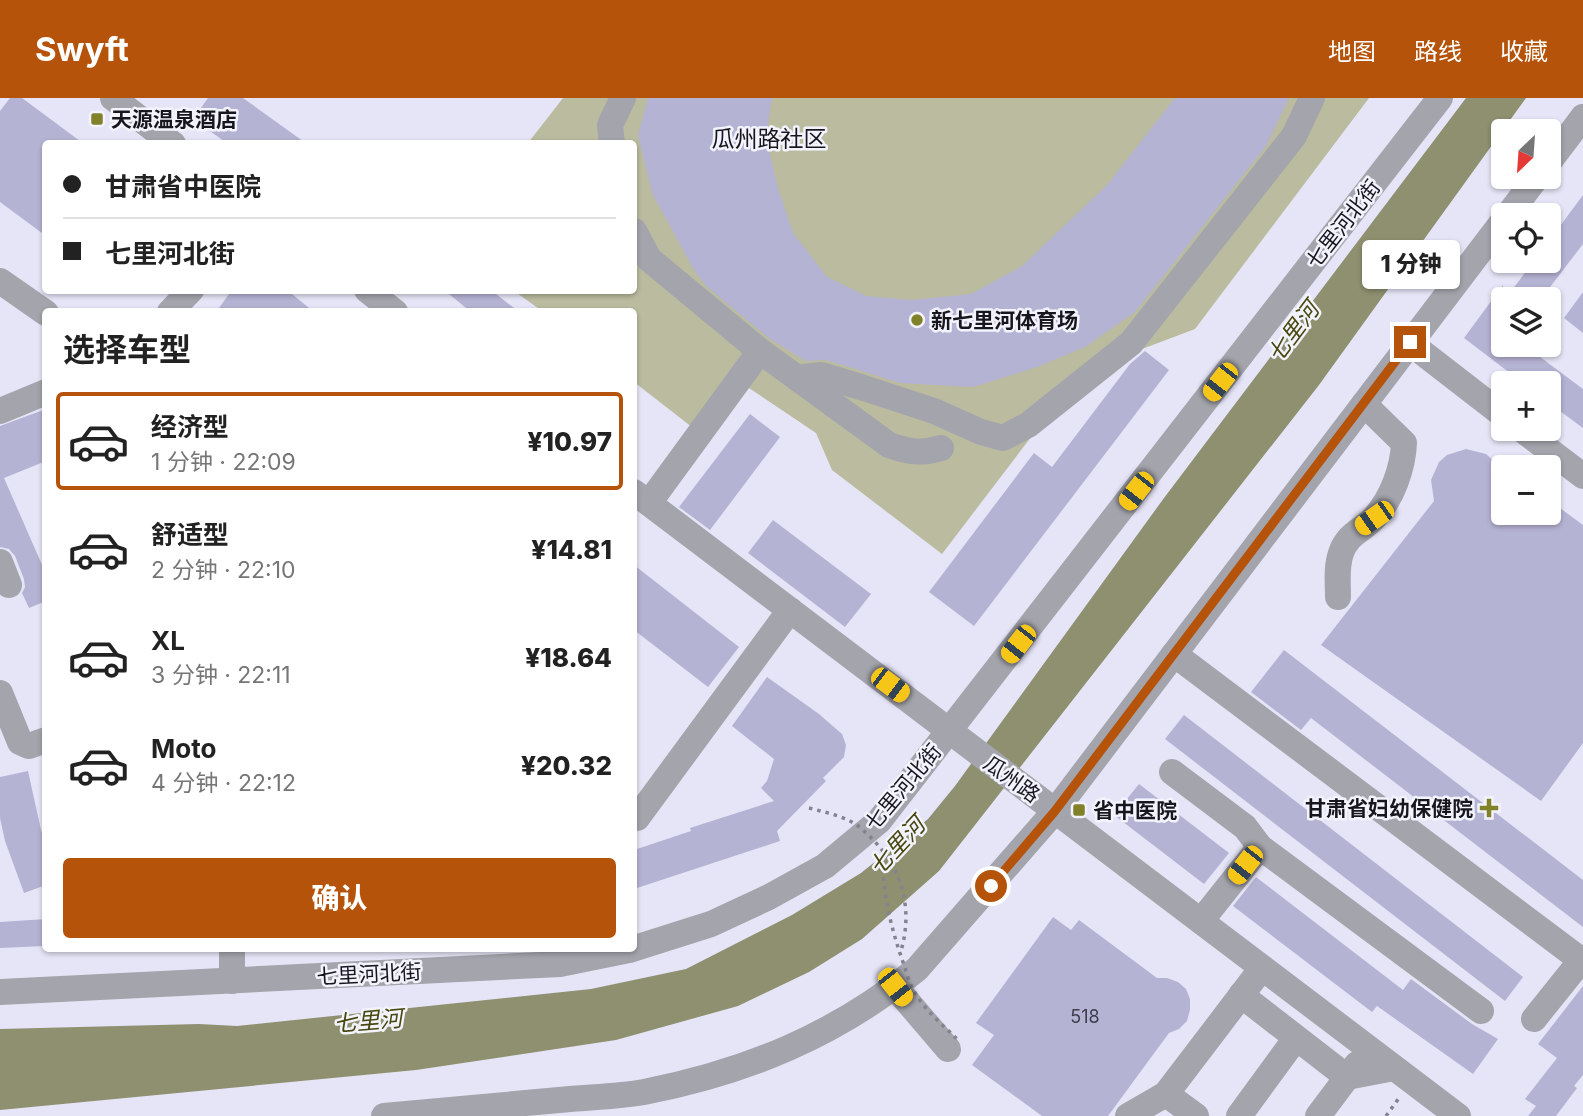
<!DOCTYPE html>
<html lang="zh">
<meta charset="utf-8">
<style>
body{margin:0;font-family:Inter,"Noto Sans SC",sans-serif;background:#f2f2f2;color:#222;height:100vh;display:flex;flex-direction:column;font-size:26px;white-space:nowrap}
*{box-sizing:border-box;margin:0}
p{font-size:23px;color:#767676}
.icon{flex:none;width:38px;height:38px;fill:none;stroke:currentColor;stroke-width:2;stroke-linecap:round;stroke-linejoin:round}
.map{position:relative;flex:1;overflow:hidden}
.side{position:absolute;left:42px;top:210px;width:595px;height:644px;display:flex;flex-direction:column;background:#fff;border-radius:7px;box-shadow:0 2px 5px #0004}
.side>*{flex:none}
.guide{position:absolute;left:42px;top:42px;width:595px;height:154px;border-radius:7px;box-shadow:0 2px 5px #0004;display:grid;align-content:center;height:154px;padding:0 21px;background:#fff}
.needle{width:46px;rotate:205deg}
.fabs{position:absolute;left:1491px;top:21px;display:grid;gap:14px}
.fabs a{display:grid;place-items:center;width:70px;height:70px;border-radius:7px;background:#fff;box-shadow:0 2px 5px #0004;font-size:35px}
.end{position:absolute;width:32px;height:32px;margin:-16px;border:9px solid #b45309;background:#fff;box-shadow:0 0 0 4px #fff}
.from{border-radius:50%}
.bubble{position:absolute;height:49px;border-radius:7px;background:#fff;box-shadow:0 2px 5px #0004;font-size:23px;font-weight:800;line-height:49px;text-align:center}
.car{position:absolute;width:21px;height:42px;margin:-21px -10px;border-radius:9px;box-shadow:0 0 5px 2px #0007;background:linear-gradient(#f5c518 24%,#345 0 40%,#f5c518 0 76%,#345 0 86%,#f5c518 0)}
.guide b{display:flex;align-items:center;gap:24px;height:66px;font-size:26px}
.guide b+b{border-top:2px solid #e0e0e0}
.guide i{width:18px;height:18px;background:#222}
ul{padding:0;list-style:none}
li{display:flex;align-items:center;gap:21px;height:98px;margin:0 14px 10px;padding:0 7px;border:4px solid transparent;border-radius:7px}
li div{flex:1}
li b{display:block;font-size:26px}
li em{font-style:normal;font-weight:800}
li.on{border-color:#b45309}
li>.icon{width:63px;height:63px;stroke-width:1.5}
h2{padding:0 21px;font-size:32px;line-height:84px}
.primary-button{display:flex;gap:14px;margin-top:auto;padding:14px 21px}
.primary-button a{flex:1;height:80px;border-radius:7px;background:#b45309;color:#fff;font-size:28px;font-weight:800;line-height:80px;text-align:center}
header{display:flex;align-items:center;gap:42px;box-sizing:border-box;height:98px;padding:0 35px;background:#b45309;color:#fff}
header strong{font-size:33px}
nav{display:flex;gap:38px;margin-inline-start:auto;font-size:24px}
.map>svg:first-child{display:block}
.green{fill:#babb9f}
.water{fill:#8e9070}
.building{fill:#b5b3d3}
.lines{fill:none;stroke-linecap:round;stroke-linejoin:round}
.path{stroke:#83828e;stroke-width:3.5;stroke-dasharray:3.5 5;stroke-linecap:butt}
.minor{stroke:#a4a4ac;stroke-width:26}
.path-bridge{stroke:#83828e;stroke-width:3.5;stroke-dasharray:3.5 5;stroke-linecap:butt}
.route{stroke:#b45309;stroke-width:9}
.poi-dot{fill:#81812a;stroke:#f3f3fe;stroke-width:2.5}
.labels{text-anchor:middle;dominant-baseline:central;stroke-width:5;stroke-linejoin:round;paint-order:stroke}
.number-label{font-size:18px;fill:#3e3d4a}
.poi-label{font-size:21px;font-weight:bold;fill:#17161d;stroke:#f3f3fe;text-anchor:start}
.street-label{font-size:21px;fill:#17161d;stroke:#f3f3fe}
.neighbourhood-label{font-size:23px;fill:#17161d;stroke:#f3f3fe}
.water-label{font-size:23px;font-style:italic;fill:#47470e;stroke:#f3f3fe}
</style>
<header>
<strong>Swyft</strong>
<nav><a>地图</a><a>路线</a><a>收藏</a></nav>
</header>
<div class="map">
<svg width="1583" height="1018" viewBox="0 0 1583 1018">
<rect width="100%" height="100%" fill="#e6e5f7"/>
<path class="green" d="M563,0H1369L1195,231L1142,251L1073,284L942,456L832,372L816,335L746,288L706,340L634,284V214L542,213L514,193L634,192V46L528,45Z"/>
<path class="water" d="M1466,0H1526L1319,287L939,773L862,841L809,874L738,908L616,942L416,972L0,1012V931L199,926L237,928L591,891L686,871L792,817L861,775L928,721L955,688L1164,400Z"/>
<g class="building">
<path d="M10,0H22L84,46H46V138L0,104V13Z"/>
<path d="M208,0H243L307,46H228L193,21Z"/>
<path d="M648,0H772L766,39L777,87L793,135L827,179L866,198L912,202L971,196L1022,168L1107,87L1175,0H1289L1266,48L1135,214L1085,249L1037,269L973,289L900,285L826,262L806,263L770,241L707,189L694,172L652,95L638,37Z"/>
<path d="M1583,97V146L1570,163L1541,201H1505L1534,163H1549V143Z"/>
<path d="M1503,187V247H1524L1583,291V330L1549,305V285H1523L1464,240Z"/>
<path d="M232,192H287L314,214H216Z"/>
<path d="M444,192H491L519,214H471Z"/>
<path d="M1583,194V235L1564,220Z"/>
<path d="M1145,253L1169,272L974,528L929,494L1034,355L1052,369L1130,266Z"/>
<path d="M46,311V363L4,380L46,476V503L29,510L22,495L25,489L24,481L15,458L9,451L0,449V328Z"/>
<path d="M750,316L780,339L710,432L679,409Z"/>
<path d="M1466,351L1486,356L1503,371V415H1549V402L1583,427V645L1541,703L1321,547L1434,403L1431,382L1439,364L1447,357Z"/>
<path d="M773,422L871,496L845,529L748,455Z"/>
<path d="M634,467L739,549L708,589L634,532Z"/>
<path d="M1284,552L1583,782V829L1311,620L1301,632L1251,594Z"/>
<path d="M767,579L819,616L842,636L846,647L844,659L823,680L826,683L777,733L780,743L634,791V752L691,733L690,730L774,703L761,690L767,683L774,661L732,628Z"/>
<path d="M1184,617L1523,879L1505,903L1165,641Z"/>
<path d="M28,673L41,732L46,744V787L24,795L5,743L0,720V679Z"/>
<path d="M1139,686L1229,755L1204,786L1114,717Z"/>
<path d="M1256,779L1403,892L1411,881L1472,926L1498,941L1473,976L1377,908L1372,914L1233,808Z"/>
<path d="M1053,819L1071,832L1079,822L1157,880H1167L1178,884L1186,891L1190,901V912L1187,923L1179,931L1169,935L1108,1018H1042L972,967L994,937L976,925Z"/>
<path d="M46,821V848L0,850V824Z"/>
<path d="M1583,888V977L1574,988L1577,990L1556,1018H1528L1536,1008L1525,1001L1557,960L1538,946Z"/>
</g>
<g class="lines">
<path class="path" d="M1386,1018L1399,1000"/>
<g class="minor">
<path d="M113,0L173,46"/>
<path d="M612,46L610,27L623,0"/>
<path d="M1549,64L1583,19"/>
<path d="M1508,117L1537,79"/>
<path d="M634,133L649,161L760,253L889,347C908,354 922,356 941,350"/>
<path d="M0,183L46,215"/>
<path d="M367,192L395,214"/>
<path d="M170,214L191,192"/>
<path d="M1410,245L1503,317"/>
<path d="M797,280L821,277L864,290L934,313L981,334L1003,340L1028,327L1131,245L1294,38L1312,0"/>
<path d="M0,313L46,294"/>
<path d="M1521,331L1583,378"/>
<path d="M634,394L1458,1018"/>
<path d="M649,405L760,253"/>
<path d="M0,464L9,487"/>
<path d="M1338,499C1338,485 1336,469 1341,455C1348,435 1362,433 1374,420C1392,401 1403,370 1404,345L1364,306"/>
<path d="M1174,556L1581,862"/>
<path d="M0,595L20,644L29,648L46,642"/>
<path d="M1172,674L1245,729L1260,749"/>
<path d="M637,720L790,512"/>
<path d="M1201,823L1260,749L1481,913"/>
<path d="M232,850V883"/>
<path d="M895,889L948,951"/>
<path d="M0,894L560,866L629,852L711,826L769,799L825,768L879,723L1440,0"/>
<path d="M1241,897L1347,979L1394,970"/>
<path d="M1534,921L1583,860"/>
<path d="M1166,996L1196,1018"/>
<path d="M384,1018C443,1013 501,1007 559,1002C587,999 616,999 644,994C746,974 835,938 917,871L1055,713L1503,123"/>
<path d="M1128,1018L1166,996L1262,870"/>
<path d="M1239,1018L1296,940"/>
<path d="M1318,1018L1357,966"/>
</g>
<g class="path-bridge">
<path d="M809,710C828,715 850,719 864,733C901,766 915,809 900,856"/>
<path d="M883,754C882,795 891,830 904,867C907,875 909,885 914,893C924,912 943,927 958,942"/>
</g>
</g>
<g class="lines">
<path class="route" d="M991,788L1055,713L1410,244"/>
</g>
<g class="poi-dot">
<rect x="90" y="14" width="14" height="14" rx="3.5"/>
<circle cx="917" cy="222" r="7"/>
<path d="M1485.5 699.5h7v7h7v7h-7v7h-7v-7h-7v-7h7z"/>
<rect x="1072" y="705" width="14" height="14" rx="3.5"/>
</g>
<g class="labels">
<g class="number-label">
<text x="1085" y="918">518</text>
</g>
<g class="poi-label">
<text x="111" y="21">天源温泉酒店</text>
<text x="931" y="222">新七里河体育场</text>
<text x="1473" y="710" text-anchor="end">甘肃省妇幼保健院</text>
<text x="1093" y="712">省中医院</text>
</g>
<g class="street-label">
<text transform="translate(1343 126) rotate(-52)">七里河北街</text>
<text transform="translate(1012 681) rotate(36)">瓜州路</text>
<text transform="translate(903 689) rotate(-50)">七里河北街</text>
<text transform="translate(369 876) rotate(-3)">七里河北街</text>
</g>
<g class="neighbourhood-label">
<text x="769" y="41">瓜州路社区</text>
</g>
<g class="water-label">
<text transform="translate(1293 234) rotate(-53)">七里河</text>
<text transform="translate(897 748) rotate(-47)">七里河</text>
<text transform="translate(368 923) rotate(-5)">七里河</text>
</g>
</g>
</svg>
<div class="fabs">
<a><svg class="needle" viewBox="-14 -14 28 28"><path d="M0-13l5 13h-10z" fill="#e53935"/><path d="M0 13l5-13h-10z" fill="#767676"/></svg></a>
<a><svg class="icon" aria-label="locate" viewBox="0 0 24 24"><circle cx="12" cy="12" r="6"/><path d="M12 2v4M12 18v4M2 12h4M18 12h4"/></svg></a>
<a><svg class="icon" aria-label="layers" viewBox="0 0 24 24"><path d="M12 4l9 5-9 5-9-5zM3 14l9 5 9-5"/></svg></a>
<a>+</a>
<a>−</a>
</div>
<i class="end from" style="left:991px;top:788px"></i>
<i class="end" style="left:1410px;top:244px"></i>
<div class="bubble" style="left:1362px;top:142px;width:98px">1 分钟</div>
<i class="car" style="left:1220px;top:284px;rotate:218deg"></i>
<i class="car" style="left:1136px;top:393px;rotate:218deg"></i>
<i class="car" style="left:1374px;top:420px;rotate:235deg"></i>
<i class="car" style="left:1018px;top:546px;rotate:218deg"></i>
<i class="car" style="left:890px;top:587px;rotate:127deg"></i>
<i class="car" style="left:1245px;top:767px;rotate:218deg"></i>
<i class="car" style="left:895px;top:889px;rotate:142deg"></i>
<div class="guide">
<b><i class="from"></i>甘肃省中医院</b>
<b><i></i>七里河北街</b>
</div>
<section class="side">
<h2>选择车型</h2>
<ul>
<li class="on"><svg class="icon" aria-label="car" viewBox="0 0 24 24"><path d="M5 17H2v-5l4-1 3-4h7l3 4 3 1v5h-3M9 17h6M6 11h13"/><circle cx="7" cy="17" r="2"/><circle cx="17" cy="17" r="2"/></svg><div><b>经济型</b><p>1 分钟 · 22:09</p></div><em>¥10.97</em></li>
<li><svg class="icon" aria-label="car" viewBox="0 0 24 24"><path d="M5 17H2v-5l4-1 3-4h7l3 4 3 1v5h-3M9 17h6M6 11h13"/><circle cx="7" cy="17" r="2"/><circle cx="17" cy="17" r="2"/></svg><div><b>舒适型</b><p>2 分钟 · 22:10</p></div><em>¥14.81</em></li>
<li><svg class="icon" aria-label="car" viewBox="0 0 24 24"><path d="M5 17H2v-5l4-1 3-4h7l3 4 3 1v5h-3M9 17h6M6 11h13"/><circle cx="7" cy="17" r="2"/><circle cx="17" cy="17" r="2"/></svg><div><b>XL</b><p>3 分钟 · 22:11</p></div><em>¥18.64</em></li>
<li><svg class="icon" aria-label="car" viewBox="0 0 24 24"><path d="M5 17H2v-5l4-1 3-4h7l3 4 3 1v5h-3M9 17h6M6 11h13"/><circle cx="7" cy="17" r="2"/><circle cx="17" cy="17" r="2"/></svg><div><b>Moto</b><p>4 分钟 · 22:12</p></div><em>¥20.32</em></li>
</ul>
<div class="primary-button"><a>确认</a></div>
</section>
</div>
